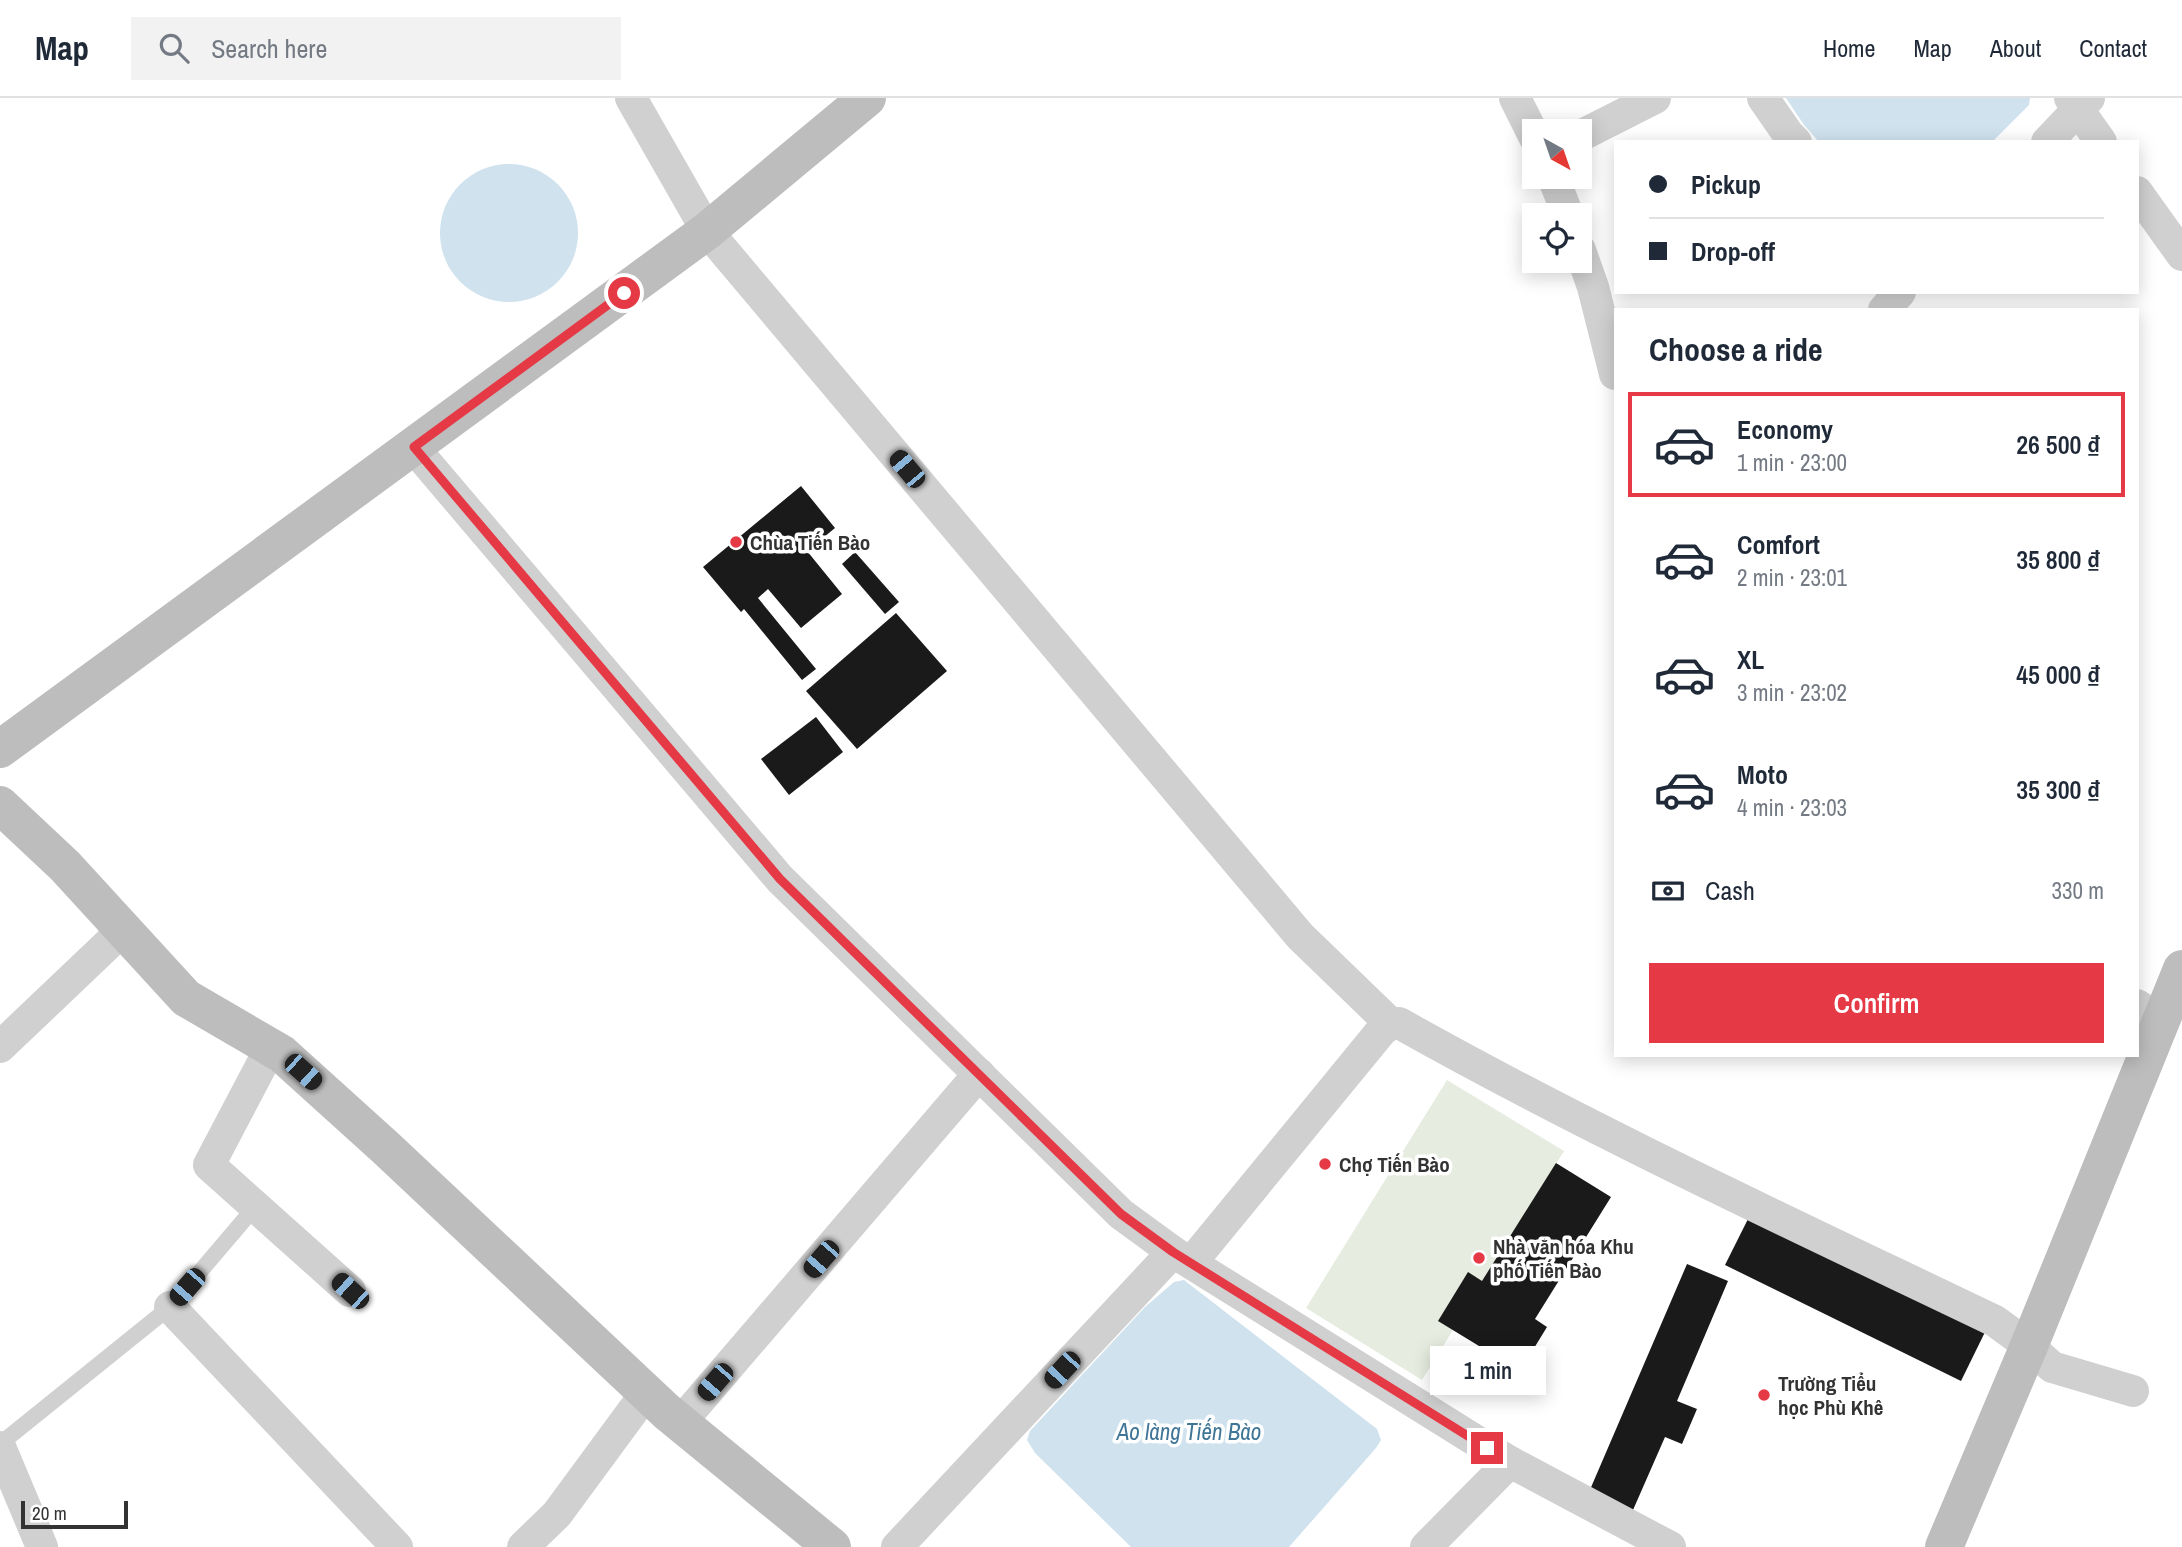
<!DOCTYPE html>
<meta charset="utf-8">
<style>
body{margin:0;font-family:"Archivo Narrow",sans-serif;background:#f2f2f3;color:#1f2937;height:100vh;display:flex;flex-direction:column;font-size:26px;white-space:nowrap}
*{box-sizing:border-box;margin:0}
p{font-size:23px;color:#747a83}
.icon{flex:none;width:38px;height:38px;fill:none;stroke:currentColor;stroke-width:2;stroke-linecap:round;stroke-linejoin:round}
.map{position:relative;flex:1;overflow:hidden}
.sheet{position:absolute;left:1614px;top:210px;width:525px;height:749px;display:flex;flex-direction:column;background:#fff;border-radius:0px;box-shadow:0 4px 18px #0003}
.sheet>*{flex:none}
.banner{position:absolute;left:1614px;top:42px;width:525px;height:154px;border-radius:0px;box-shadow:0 4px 18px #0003;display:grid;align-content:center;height:154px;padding:0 35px;background:#fff}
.needle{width:46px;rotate:140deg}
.buttons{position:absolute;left:1522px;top:21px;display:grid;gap:14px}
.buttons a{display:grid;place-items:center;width:70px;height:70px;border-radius:0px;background:#fff;box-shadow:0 4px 18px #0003;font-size:35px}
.scale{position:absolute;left:21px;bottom:18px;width:107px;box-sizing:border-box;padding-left:7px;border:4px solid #333;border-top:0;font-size:19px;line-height:24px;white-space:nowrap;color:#333;-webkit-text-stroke:5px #fff;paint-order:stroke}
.end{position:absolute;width:32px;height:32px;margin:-16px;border:9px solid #e63946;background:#fff;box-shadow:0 0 0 4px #fff}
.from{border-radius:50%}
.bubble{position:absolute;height:49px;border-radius:0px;background:#fff;box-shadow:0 4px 18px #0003;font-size:23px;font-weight:600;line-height:49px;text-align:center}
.car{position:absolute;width:21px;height:42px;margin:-21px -10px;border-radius:9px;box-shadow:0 0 5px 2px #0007;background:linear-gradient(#222 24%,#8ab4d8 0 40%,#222 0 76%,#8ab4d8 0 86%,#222 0)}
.banner b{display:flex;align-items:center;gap:24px;height:66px;font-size:26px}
.banner b+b{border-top:2px solid #e0e1e3}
.banner i{width:18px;height:18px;background:#1f2937}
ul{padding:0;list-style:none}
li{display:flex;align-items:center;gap:21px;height:105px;margin:0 14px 10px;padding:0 21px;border:4px solid transparent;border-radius:0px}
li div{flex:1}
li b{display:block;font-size:26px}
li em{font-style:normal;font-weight:600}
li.on{border-color:#e63946}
li>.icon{width:63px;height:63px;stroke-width:1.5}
h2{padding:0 35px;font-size:32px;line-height:84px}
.pay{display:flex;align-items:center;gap:18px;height:77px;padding:0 35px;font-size:26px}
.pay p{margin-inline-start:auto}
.cta{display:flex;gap:14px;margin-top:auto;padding:14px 35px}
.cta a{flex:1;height:80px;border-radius:0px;background:#e63946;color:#fff;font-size:28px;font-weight:600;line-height:80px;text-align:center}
header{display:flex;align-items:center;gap:42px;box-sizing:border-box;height:98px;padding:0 35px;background:#fff;border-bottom:2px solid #e0e1e3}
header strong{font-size:33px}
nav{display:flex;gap:38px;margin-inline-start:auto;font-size:24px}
.search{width:490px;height:63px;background:#f2f2f3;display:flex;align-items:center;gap:18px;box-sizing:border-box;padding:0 24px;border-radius:0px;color:#747a83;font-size:26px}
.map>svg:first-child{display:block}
.green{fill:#e6ecdf}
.water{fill:#cfe2ee}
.building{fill:#1a1a1a}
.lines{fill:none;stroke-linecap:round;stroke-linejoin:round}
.lane{stroke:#d0d0d0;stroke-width:16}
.street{stroke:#d0d0d0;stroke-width:32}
.secondary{stroke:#bdbdbd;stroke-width:38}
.route{stroke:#e63946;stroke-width:9}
.poi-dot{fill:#e63946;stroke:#fff;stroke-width:2.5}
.labels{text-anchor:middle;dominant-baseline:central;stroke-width:7;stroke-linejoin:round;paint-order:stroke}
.poi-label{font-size:21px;font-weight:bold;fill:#333;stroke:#fff;text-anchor:start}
.water-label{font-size:23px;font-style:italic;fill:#3f7597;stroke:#fff}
</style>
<header>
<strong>Map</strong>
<div class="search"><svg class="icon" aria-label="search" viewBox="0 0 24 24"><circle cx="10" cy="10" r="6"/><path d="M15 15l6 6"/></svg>Search here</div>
<nav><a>Home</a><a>Map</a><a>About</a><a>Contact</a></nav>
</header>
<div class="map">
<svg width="2182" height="1449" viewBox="0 0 2182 1449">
<rect width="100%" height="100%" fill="#fff"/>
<path class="green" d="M1447,982L1564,1053L1422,1282L1306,1210Z"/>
<g class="water">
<path d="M1786,0H2030L2029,7L1992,44H1819L1804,27Z"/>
<circle cx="509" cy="135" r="69"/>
<path d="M1184,1182L1377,1331L1381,1342L1376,1350L1289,1449H1131L1035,1355L1027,1342L1030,1333L1145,1209L1174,1184Z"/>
</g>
<g class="building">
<path d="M801,388L835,430L807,453L842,496L801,530L768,491L758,500L816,571L802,582L744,511L741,514L703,469Z"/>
<path d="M855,454L899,504L885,516L842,466Z"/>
<path d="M896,515L947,573L857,651L806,593Z"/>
<path d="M816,619L843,654L789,697L761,661Z"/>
<path d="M1556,1065L1611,1099L1535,1221L1547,1229L1520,1273L1438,1223L1468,1174L1482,1183Z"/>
<path d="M1751,1115L1987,1230L1961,1283L1725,1167Z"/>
<path d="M1687,1166L1728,1183L1677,1303L1697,1311L1682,1346L1665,1339L1633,1412L1589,1394Z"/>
</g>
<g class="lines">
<path class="lane" d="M0,1346L170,1209L255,1109"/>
<g class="street">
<path d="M631,0L707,133L1300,838L1391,926"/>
<path d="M1515,0L1535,40"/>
<path d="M1763,0L1788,36L1796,44"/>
<path d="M2070,0L2101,44"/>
<path d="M1580,38L1655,0"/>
<path d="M2047,44L2089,0"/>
<path d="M1553,79L1568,117"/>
<path d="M2137,94L2182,157"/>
<path d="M1580,152L1593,189L1615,276"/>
<path d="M1884,212L1900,194"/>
<path d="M414,350L780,781L1121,1116L1173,1154L1510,1364L1670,1449"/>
<path d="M2137,907L2162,924"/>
<path d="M0,949L124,831"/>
<path d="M271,949L209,1067L350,1193"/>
<path d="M1191,1165L1382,932L1391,926L1399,925C1593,1034 1795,1127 1995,1223L2029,1248L2052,1269L2133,1293"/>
<path d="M170,1209L397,1449"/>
<path d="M680,1325L979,976"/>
<path d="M0,1349L42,1449"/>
<path d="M523,1449L557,1416L646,1295"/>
<path d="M897,1449L1173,1154"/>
<path d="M1426,1449L1510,1364"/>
</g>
<g class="secondary">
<path d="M0,651L707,133L867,0"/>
<path d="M0,707L65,768L186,900L282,956L386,1050L667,1314L832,1449"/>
<path d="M1944,1449L2029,1248L2182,871"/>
</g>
</g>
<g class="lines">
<path class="route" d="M624,195L414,349L780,781L1121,1116L1173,1154L1487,1350"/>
</g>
<g class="poi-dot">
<circle cx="736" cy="444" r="7"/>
<circle cx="1325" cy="1066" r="7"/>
<circle cx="1479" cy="1160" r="7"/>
<circle cx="1764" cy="1297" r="7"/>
</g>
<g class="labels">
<g class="poi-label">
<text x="750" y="444">Chùa Tiến Bào</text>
<text x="1339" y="1066">Chợ Tiến Bào</text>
<text x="1493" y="1148">Nhà văn hóa Khu<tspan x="1493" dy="24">phố Tiến Bào</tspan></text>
<text x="1778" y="1285">Trường Tiểu<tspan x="1778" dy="24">học Phù Khê</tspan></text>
</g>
<g class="water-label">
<text x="1189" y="1333">Ao làng Tiến Bào</text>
</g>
</g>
</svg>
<div class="buttons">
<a><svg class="needle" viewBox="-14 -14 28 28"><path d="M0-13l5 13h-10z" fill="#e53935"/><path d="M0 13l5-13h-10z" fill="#747a83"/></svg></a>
<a><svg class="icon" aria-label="locate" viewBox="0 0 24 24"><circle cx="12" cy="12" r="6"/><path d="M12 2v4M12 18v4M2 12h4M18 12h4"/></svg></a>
</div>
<div class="scale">20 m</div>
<i class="end from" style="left:624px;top:195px"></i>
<i class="end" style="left:1487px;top:1350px"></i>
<div class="bubble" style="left:1430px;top:1248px;width:116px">1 min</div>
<i class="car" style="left:907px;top:371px;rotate:320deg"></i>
<i class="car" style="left:303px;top:974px;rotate:132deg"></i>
<i class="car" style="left:821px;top:1161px;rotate:221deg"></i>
<i class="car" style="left:187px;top:1189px;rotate:221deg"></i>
<i class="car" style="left:350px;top:1193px;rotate:312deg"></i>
<i class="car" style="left:1062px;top:1272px;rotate:223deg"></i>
<i class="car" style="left:715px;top:1284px;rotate:221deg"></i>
<div class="banner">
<b><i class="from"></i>Pickup</b>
<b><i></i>Drop-off</b>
</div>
<section class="sheet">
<h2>Choose a ride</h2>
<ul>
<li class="on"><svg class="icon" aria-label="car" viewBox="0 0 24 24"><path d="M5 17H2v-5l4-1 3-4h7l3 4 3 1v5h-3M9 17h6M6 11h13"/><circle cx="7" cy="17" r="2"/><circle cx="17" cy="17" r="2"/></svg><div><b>Economy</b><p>1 min · 23:00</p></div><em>26 500 ₫</em></li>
<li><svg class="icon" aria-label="car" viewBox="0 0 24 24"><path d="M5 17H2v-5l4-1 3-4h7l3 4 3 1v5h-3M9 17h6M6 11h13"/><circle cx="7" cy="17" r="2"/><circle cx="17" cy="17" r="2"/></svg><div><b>Comfort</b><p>2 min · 23:01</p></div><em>35 800 ₫</em></li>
<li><svg class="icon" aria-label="car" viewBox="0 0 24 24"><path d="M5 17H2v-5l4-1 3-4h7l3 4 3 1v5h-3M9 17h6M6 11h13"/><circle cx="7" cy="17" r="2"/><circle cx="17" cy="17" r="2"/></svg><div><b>XL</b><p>3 min · 23:02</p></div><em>45 000 ₫</em></li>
<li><svg class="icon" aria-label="car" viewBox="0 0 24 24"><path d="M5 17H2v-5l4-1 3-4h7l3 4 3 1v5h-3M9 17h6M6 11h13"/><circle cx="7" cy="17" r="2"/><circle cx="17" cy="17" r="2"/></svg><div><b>Moto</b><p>4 min · 23:03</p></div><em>35 300 ₫</em></li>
</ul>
<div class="pay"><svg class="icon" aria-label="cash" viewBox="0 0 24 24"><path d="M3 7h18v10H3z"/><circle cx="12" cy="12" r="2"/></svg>Cash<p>330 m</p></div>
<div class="cta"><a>Confirm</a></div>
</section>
</div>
